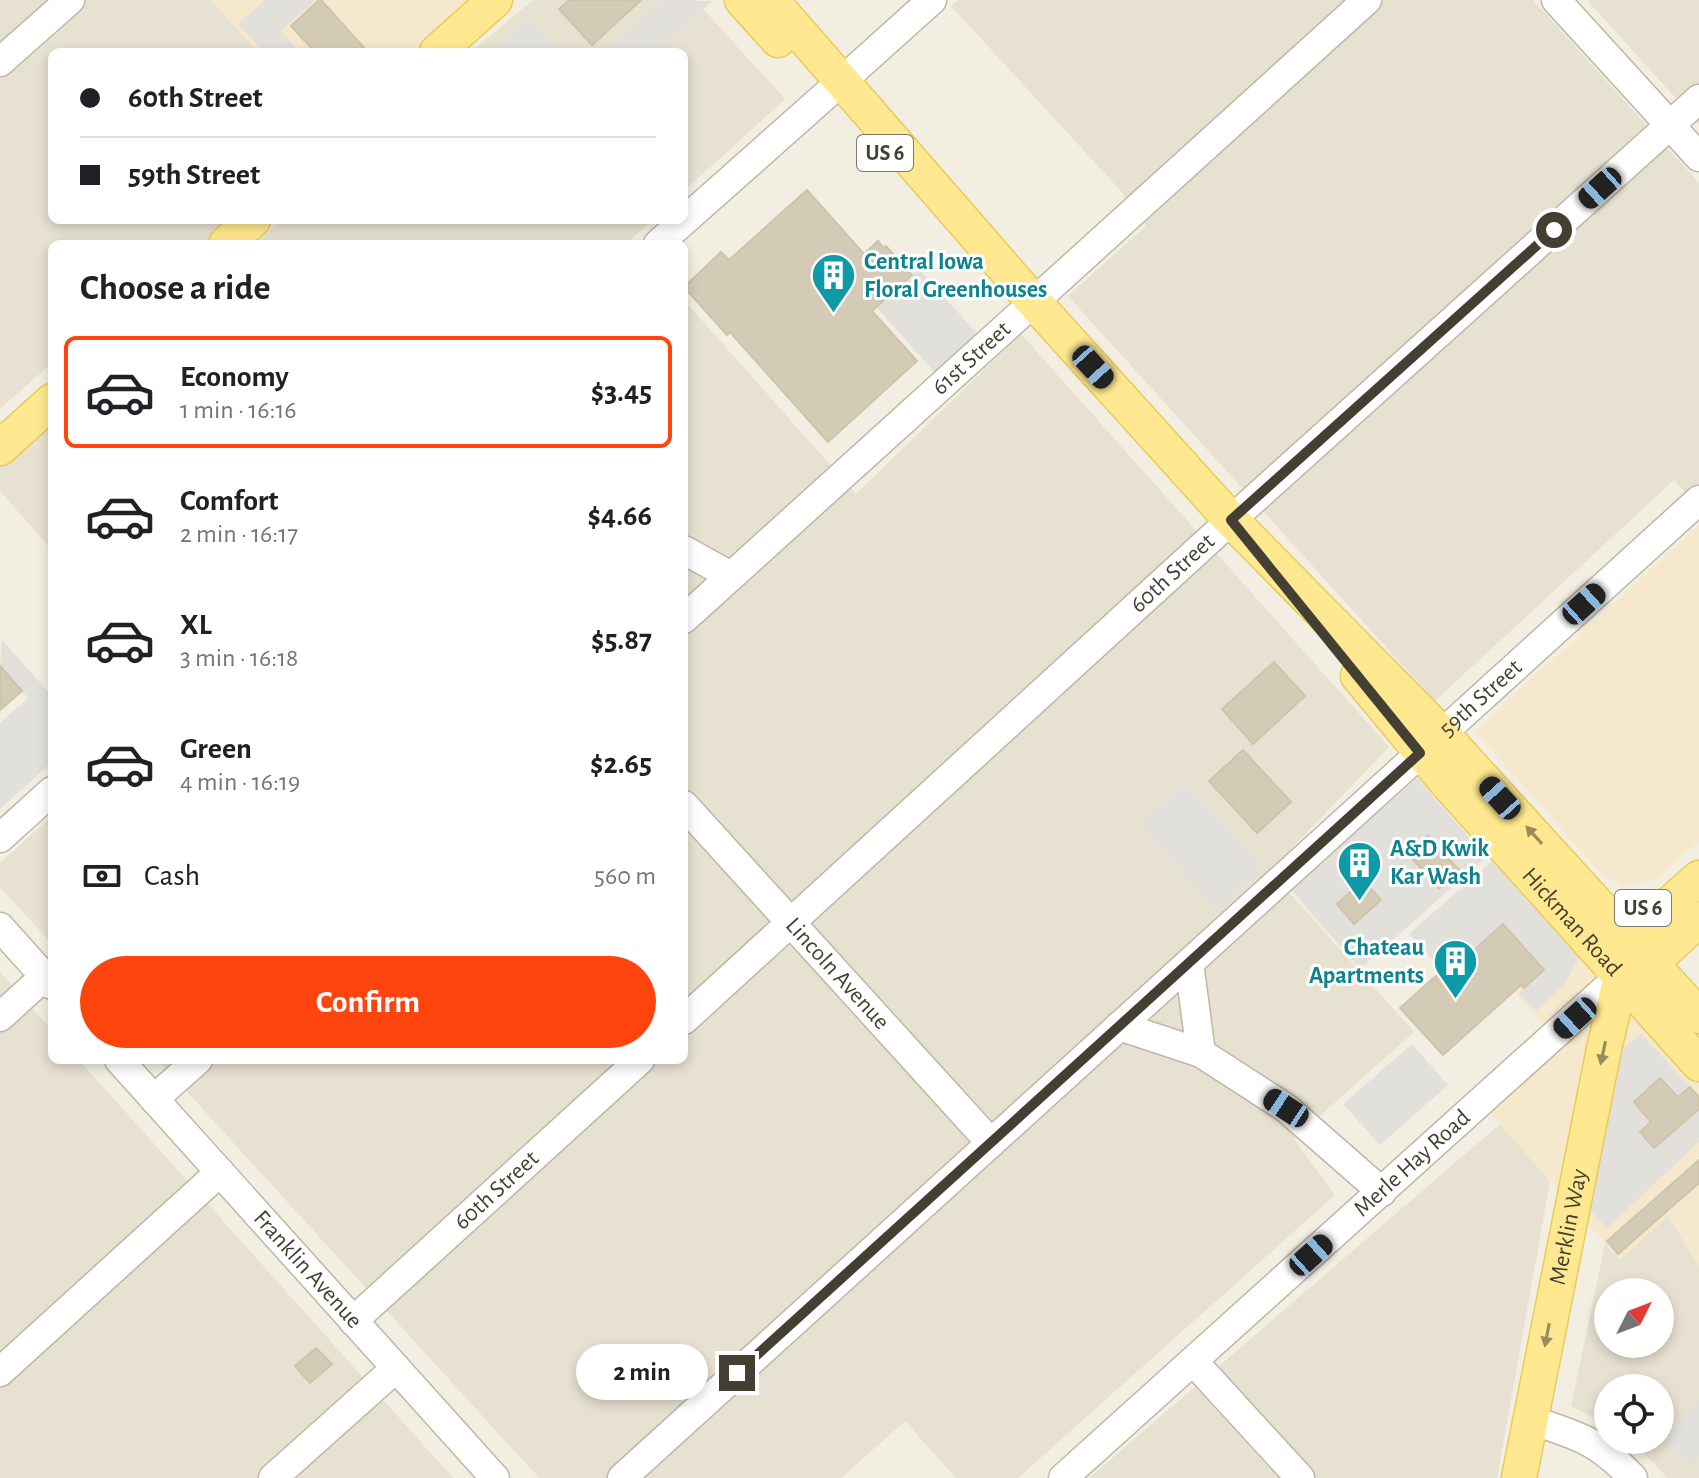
<!DOCTYPE html>
<meta charset="utf-8">
<style>
body{margin:0;font-family:"Alegreya Sans",sans-serif;background:#f2f2f2;color:#202124;height:100vh;display:flex;flex-direction:column;font-size:30px;white-space:nowrap}
*{box-sizing:border-box;margin:0}
p{font-size:26px;color:#757577}
.icon{flex:none;width:44px;height:44px;fill:none;stroke:currentColor;stroke-width:2;stroke-linecap:round;stroke-linejoin:round}
.map{position:relative;flex:1;overflow:hidden}
.details{position:absolute;left:48px;top:240px;width:640px;height:824px;display:flex;flex-direction:column;background:#fff;border-radius:12px;box-shadow:0 4px 12px #0003}
.details>*{flex:none}
.top-card{position:absolute;left:48px;top:48px;width:640px;height:176px;border-radius:12px;box-shadow:0 4px 12px #0003;display:grid;align-content:center;height:176px;padding:0 32px;background:#fff}
.needle{width:52px;rotate:48deg}
.fabs{position:absolute;left:1594px;top:1278px;display:grid;gap:16px}
.fabs a{display:grid;place-items:center;width:80px;height:80px;border-radius:50%;background:#fff;box-shadow:0 4px 12px #0003;font-size:40px}
.end{position:absolute;width:36px;height:36px;margin:-18px;border:10px solid #443f33;background:#fff;box-shadow:0 0 0 4px #fff}
.from{border-radius:50%}
.bubble{position:absolute;height:56px;border-radius:28px;background:#fff;box-shadow:0 4px 12px #0003;font-size:26px;font-weight:700;line-height:56px;text-align:center}
.car{position:absolute;width:24px;height:48px;margin:-24px -12px;border-radius:10px;box-shadow:0 0 6px 2px #0007;background:linear-gradient(#222 24%,#8ab4d8 0 40%,#222 0 76%,#8ab4d8 0 86%,#222 0)}
.top-card b{display:flex;align-items:center;gap:28px;height:76px;font-size:30px}
.top-card b+b{border-top:2px solid #e0e0e0}
.top-card i{width:20px;height:20px;background:#202124}
ul{padding:0;list-style:none}
li{display:flex;align-items:center;gap:24px;height:112px;margin:0 16px 12px;padding:0 16px;border:4px solid transparent;border-radius:12px}
li div{flex:1}
li b{display:block;font-size:30px}
li em{font-style:normal;font-weight:700}
li.selected{border-color:#ff450d}
li>.icon{width:72px;height:72px;stroke-width:1.5}
h2{padding:0 32px;font-size:36px;line-height:96px}
.pay{display:flex;align-items:center;gap:20px;height:88px;padding:0 32px;font-size:30px}
.pay p{margin-inline-start:auto}
.action{display:flex;gap:16px;margin-top:auto;padding:16px 32px}
.action a{flex:1;height:92px;border-radius:48px;background:#ff450d;color:#fff;font-size:32px;font-weight:700;line-height:92px;text-align:center}
.map>svg:first-child{display:block}
.residential{fill:#e6e1d0;fill-rule:evenodd}
.commercial{fill:#f6e8cc}
.parking{fill:#e2e0db;fill-rule:evenodd}
.building{fill:#d4cbb7;stroke:#cfc4aa;stroke-width:2}
.lines{fill:none;stroke-linecap:round;stroke-linejoin:round}
.minor-casing{stroke:#beb7a5;stroke-width:31}
.major-casing{stroke:#e9ca5a;stroke-width:37}
.minor{stroke:#fff;stroke-width:28}
.major{stroke:#ffe88f;stroke-width:34}
.oneway{fill:#988b5c}
.route{stroke:#443f33;stroke-width:10}
.labels{text-anchor:middle;dominant-baseline:central;stroke-width:6;stroke-linejoin:round;paint-order:stroke}
.shield{fill:#fff;stroke:#7c7970;stroke-width:2}
.shield-label{font-size:22px;font-weight:bold;fill:#443f33}
.culture-label{font-size:24px;font-weight:bold;fill:#0d838f;stroke:#fff;text-anchor:start}
.street-label{font-size:24px;fill:#443f33;stroke:#fff}
</style>
<div class="map">
<svg width="1699" height="1478" viewBox="0 0 1699 1478">
<rect width="100%" height="100%" fill="#f2efe2"/>
<g class="residential">
<path d="M0,0H211L258,52H52V220H253L226,244H52V363L0,409Z"/>
<path d="M533,0H695L785,99L684,191V52H471Z"/>
<path d="M958,0H1533L1699,183V507L1674,480L1435,701L1068,296L1146,226L1119,189L951,6Z"/>
<path d="M1587,0H1699V124Z"/>
<path d="M282,220H652L626,244H255Z"/>
<path d="M684,300L856,494L1021,334L1389,747L1270,871L1414,1032L1294,1139L1335,1195L1018,1478H956L905,1421L841,1478H539L158,1060H684Z"/>
<path d="M52,419V550L0,491V463Z"/>
<path d="M52,816V944L0,887V863Z"/>
<path d="M0,972L52,1030V1060H79L453,1478H0Z"/>
<path d="M1500,1124L1550,1181L1497,1478H1089Z"/>
<path d="M1668,1216L1699,1266V1478H1667L1632,1440H1660V1388H1608V1425L1571,1406L1605,1244L1620,1260ZM1608,1292H1660V1344H1608Z"/>
</g>
<g class="commercial">
<path d="M211,0H495L437,52H258Z"/>
<path d="M1699,525V841L1658,878L1624,886L1600,873L1475,731Z"/>
<path d="M1535,881L1699,1064V1266L1668,1216L1620,1260L1481,1102L1554,1037L1470,942Z"/>
</g>
<g class="parking">
<path d="M265,0H315L281,31L299,52H263L238,24Z"/>
<path d="M664,0L712,1L656,52H607Z"/>
<path d="M528,19L558,52H507L500,44Z"/>
<path d="M919,269L982,339L939,377L876,307Z"/>
<path d="M2,640L52,696V762L0,809V723L28,698L0,666Z"/>
<path d="M1417,778L1486,857L1360,969L1291,890ZM1363,880L1380,901L1354,923L1337,904Z"/>
<path d="M1185,784L1262,868L1217,909L1140,825Z"/>
<path d="M1492,861L1579,958L1563,986L1536,1011L1519,993L1524,988L1502,925L1476,948L1459,947L1439,967L1409,934Z"/>
<path d="M1641,1033L1690,1087L1678,1097L1660,1078L1651,1122L1640,1132L1654,1147L1699,1109V1142L1607,1228L1590,1210L1621,1051Z"/>
<path d="M1412,1044L1448,1085L1380,1145L1343,1104Z"/>
<path d="M1699,1401V1456L1690,1464L1662,1435Z"/>
</g>
<g class="building">
<path d="M319,0H321L368,52H315L291,26Z"/>
<path d="M569,0H641L592,45L559,9Z"/>
<path d="M807,190L864,254L878,241L884,248L886,246L912,275L872,311L917,361L828,442L730,332L727,335L684,287L721,252L729,260Z"/>
<path d="M1274,662L1305,696L1253,744L1222,709Z"/>
<path d="M0,666L22,691L0,710Z"/>
<path d="M1243,750L1291,802L1257,833L1209,781Z"/>
<path d="M1428,836L1459,870L1439,888L1408,854Z"/>
<path d="M1363,880L1381,900L1354,924L1337,904Z"/>
<path d="M1503,924L1544,970L1524,988L1521,985L1443,1055L1400,1008L1467,948L1471,953Z"/>
<path d="M1660,1078L1678,1097L1690,1087L1699,1097V1109L1654,1148L1640,1132L1651,1122L1634,1102Z"/>
<path d="M1699,1160V1183L1618,1254L1607,1241Z"/>
<path d="M316,1348L332,1364L310,1383L295,1366Z"/>
</g>
<g class="lines">
<defs>
<g id="minor">
<path d="M1556,0L1699,157"/>
<path d="M0,62L70,0"/>
<path d="M843,80L932,0"/>
<path d="M658,244L827,94"/>
<path d="M684,550L731,576"/>
<path id="s1" d="M684,619L1367,0"/>
<path id="s2" d="M684,805L991,1143"/>
<path d="M0,838L52,791"/>
<path d="M0,927L52,985"/>
<path d="M1189,963L1201,1053"/>
<path d="M0,1017L44,977"/>
<path id="s3" d="M684,1020L1231,520L1699,99"/>
<path d="M1119,1026L1201,1053L1286,1108L1382,1192"/>
<path id="s4" d="M119,1060L495,1478"/>
<path d="M154,1099L198,1060"/>
<path id="s5" d="M353,1321L640,1060"/>
<path d="M1193,1361L1300,1478"/>
<path d="M0,1372L220,1172"/>
<path d="M1531,1420C1579,1436 1597,1440 1633,1478"/>
<path d="M273,1478L396,1368"/>
<path id="s6" d="M622,1478L1699,500"/>
<path id="s7" d="M1063,1478L1620,976"/>
</g>
<g id="major">
<path d="M742,0L778,40"/>
<path d="M771,0L1033,301L1231,520L1442,734L1699,1016"/>
<path d="M437,52L495,0"/>
<path d="M226,244L253,220"/>
<path d="M0,448L52,401"/>
<path id="s8" d="M1358,676L1447,783L1699,1064"/>
<path d="M1631,972L1652,963L1699,919"/>
<path id="s9" d="M1519,1478L1604,1049L1630,939L1699,878"/>
</g>
</defs>
<use href="#minor" class="minor-casing"/>
<use href="#major" class="major-casing"/>
<use href="#minor" class="minor"/>
<use href="#major" class="major"/>
</g>
<defs><path id="oneway-solid" d="M-6-.8H1V-3.2L6.5 0L1 3.2V.8H-6Z" transform="scale(2)"/></defs>
<g class="oneway">
<use href="#oneway-solid" transform="translate(1534 835) rotate(-132)"/>
<use href="#oneway-solid" transform="translate(1603 1053) rotate(102)"/>
<use href="#oneway-solid" transform="translate(1547 1335) rotate(101)"/>
</g>
<g class="lines">
<path class="route" d="M737,1373L1420,753L1231,520L1554,230"/>
</g>
<defs>
<symbol id="building-pin" viewBox="-11 -11 22 30"><path d="M0 17L-7.5 6A9.5 9.5 0 1 1 7.5 6Z" fill="#0f9aa8" stroke="#fff"/><path d="M-4-6H4V6H1V3H-1V6H-4ZM-2.5-4.3h1.7v1.8h-1.7ZM.8-4.3h1.7v1.8H.8ZM-2.5-1h1.7V.8h-1.7ZM.8-1h1.7V.8H.8Z" fill="#fff"/></symbol>
</defs>
<g fill-rule="evenodd">
<use href="#building-pin" x="808" y="250" width="51" height="69"/>
<use href="#building-pin" x="1334" y="838" width="51" height="69"/>
<use href="#building-pin" x="1430" y="936" width="51" height="69"/>
</g>
<g class="labels">
<g class="shield">
<rect x="857" y="135" width="56" height="36" rx="6"/>
<rect x="1615" y="890" width="56" height="36" rx="6"/>
</g>
<g class="shield-label">
<text x="885" y="153">US 6</text>
<text x="1643" y="908">US 6</text>
</g>
<g class="culture-label">
<text x="864" y="262">Central Iowa<tspan x="864" dy="28">Floral Greenhouses</tspan></text>
<text x="1390" y="849">A&amp;D Kwik<tspan x="1390" dy="28">Kar Wash</tspan></text>
<text x="1424" y="948" text-anchor="end">Chateau<tspan x="1424" dy="28">Apartments</tspan></text>
</g>
<g class="street-label">
<text stroke="none"><textPath href="#s1" startOffset="388">61st Street</textPath></text>
<text stroke="none"><textPath href="#s3" startOffset="662">60th Street</textPath></text>
<text stroke="none"><textPath href="#s6" startOffset="1160">59th Street</textPath></text>
<text stroke="none"><textPath href="#s8" startOffset="326">Hickman Road</textPath></text>
<text stroke="none"><textPath href="#s2" startOffset="228">Lincoln Avenue</textPath></text>
<text stroke="none"><textPath href="#s7" startOffset="470">Merle Hay Road</textPath></text>
<text stroke="none"><textPath href="#s5" startOffset="194">60th Street</textPath></text>
<text stroke="none"><textPath href="#s9" startOffset="256">Merklin Way</textPath></text>
<text stroke="none"><textPath href="#s4" startOffset="282">Franklin Avenue</textPath></text>
</g>
</g>
</svg>
<div class="fabs">
<a><svg class="needle" viewBox="-14 -14 28 28"><path d="M0-13l5 13h-10z" fill="#e53935"/><path d="M0 13l5-13h-10z" fill="#757577"/></svg></a>
<a><svg class="icon" aria-label="locate" viewBox="0 0 24 24"><circle cx="12" cy="12" r="6"/><path d="M12 2v4M12 18v4M2 12h4M18 12h4"/></svg></a>
</div>
<i class="end from" style="left:1554px;top:230px"></i>
<i class="end" style="left:737px;top:1373px"></i>
<div class="bubble" style="left:576px;top:1344px;width:132px">2 min</div>
<i class="car" style="left:1600px;top:188px;rotate:228deg"></i>
<i class="car" style="left:1093px;top:367px;rotate:138deg"></i>
<i class="car" style="left:1584px;top:604px;rotate:48deg"></i>
<i class="car" style="left:1500px;top:798px;rotate:318deg"></i>
<i class="car" style="left:1575px;top:1018px;rotate:228deg"></i>
<i class="car" style="left:1286px;top:1108px;rotate:303deg"></i>
<i class="car" style="left:1311px;top:1255px;rotate:48deg"></i>
<div class="top-card">
<b><i class="from"></i>60th Street</b>
<b><i></i>59th Street</b>
</div>
<section class="details">
<h2>Choose a ride</h2>
<ul>
<li class="selected"><svg class="icon" aria-label="car" viewBox="0 0 24 24"><path d="M5 17H2v-5l4-1 3-4h7l3 4 3 1v5h-3M9 17h6M6 11h13"/><circle cx="7" cy="17" r="2"/><circle cx="17" cy="17" r="2"/></svg><div><b>Economy</b><p>1 min · 16:16</p></div><em>$3.45</em></li>
<li><svg class="icon" aria-label="car" viewBox="0 0 24 24"><path d="M5 17H2v-5l4-1 3-4h7l3 4 3 1v5h-3M9 17h6M6 11h13"/><circle cx="7" cy="17" r="2"/><circle cx="17" cy="17" r="2"/></svg><div><b>Comfort</b><p>2 min · 16:17</p></div><em>$4.66</em></li>
<li><svg class="icon" aria-label="car" viewBox="0 0 24 24"><path d="M5 17H2v-5l4-1 3-4h7l3 4 3 1v5h-3M9 17h6M6 11h13"/><circle cx="7" cy="17" r="2"/><circle cx="17" cy="17" r="2"/></svg><div><b>XL</b><p>3 min · 16:18</p></div><em>$5.87</em></li>
<li><svg class="icon" aria-label="car" viewBox="0 0 24 24"><path d="M5 17H2v-5l4-1 3-4h7l3 4 3 1v5h-3M9 17h6M6 11h13"/><circle cx="7" cy="17" r="2"/><circle cx="17" cy="17" r="2"/></svg><div><b>Green</b><p>4 min · 16:19</p></div><em>$2.65</em></li>
</ul>
<div class="pay"><svg class="icon" aria-label="cash" viewBox="0 0 24 24"><path d="M3 7h18v10H3z"/><circle cx="12" cy="12" r="2"/></svg>Cash<p>560 m</p></div>
<div class="action"><a>Confirm</a></div>
</section>
</div>
